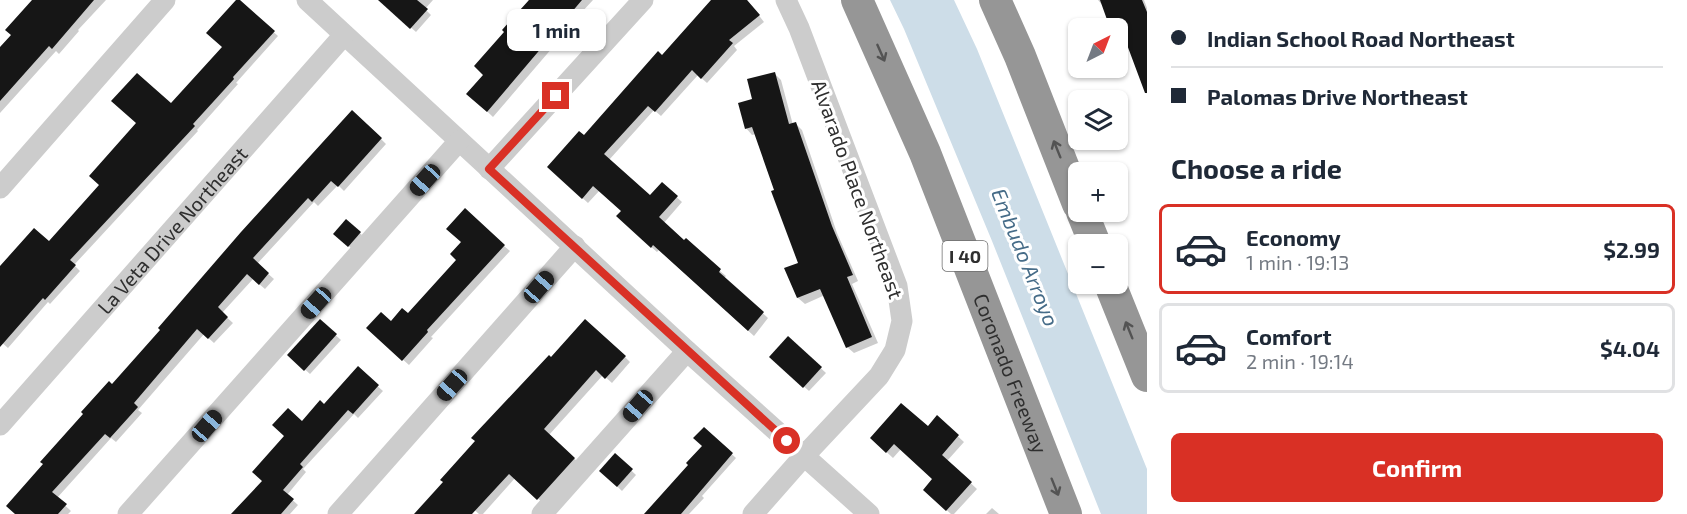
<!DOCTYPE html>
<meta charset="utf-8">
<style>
body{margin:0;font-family:"Exo 2",sans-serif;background:#f2f2f3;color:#1f2937;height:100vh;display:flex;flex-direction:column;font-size:22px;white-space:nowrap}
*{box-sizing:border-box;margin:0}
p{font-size:20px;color:#747a83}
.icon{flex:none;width:33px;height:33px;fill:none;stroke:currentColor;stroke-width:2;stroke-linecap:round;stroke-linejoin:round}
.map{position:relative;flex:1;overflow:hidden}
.sheet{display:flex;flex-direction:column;background:#fff;width:540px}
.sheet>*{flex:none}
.hud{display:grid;align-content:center;height:132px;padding:0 24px;background:#fff}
.needle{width:39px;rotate:42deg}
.controls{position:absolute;left:1068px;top:18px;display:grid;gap:12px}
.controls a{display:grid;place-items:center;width:60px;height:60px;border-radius:9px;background:#fff;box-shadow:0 2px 4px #0004;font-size:30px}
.end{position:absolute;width:27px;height:27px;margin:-14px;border:8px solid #d93025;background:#fff;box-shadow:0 0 0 3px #fff}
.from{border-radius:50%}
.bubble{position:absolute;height:42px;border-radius:9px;background:#fff;box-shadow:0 2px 4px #0004;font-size:20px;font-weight:700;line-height:42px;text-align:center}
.car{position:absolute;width:18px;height:36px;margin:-18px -9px;border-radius:8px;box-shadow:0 0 4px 2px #0007;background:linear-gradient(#222 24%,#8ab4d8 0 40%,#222 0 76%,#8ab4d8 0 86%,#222 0)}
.hud b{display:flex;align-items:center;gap:21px;height:57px;font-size:22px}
.hud b+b{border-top:2px solid #e0e1e3}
.hud i{width:15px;height:15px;background:#1f2937}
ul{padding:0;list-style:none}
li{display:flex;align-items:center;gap:18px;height:90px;margin:0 12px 9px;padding:0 12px;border:3px solid #e0e1e3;border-radius:9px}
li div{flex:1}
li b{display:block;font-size:22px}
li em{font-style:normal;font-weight:700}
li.current{border-color:#d93025}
li>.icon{width:54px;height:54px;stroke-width:1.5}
h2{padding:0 24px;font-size:27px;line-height:72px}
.primary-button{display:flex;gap:12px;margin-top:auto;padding:12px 24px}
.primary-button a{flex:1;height:69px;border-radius:9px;background:#d93025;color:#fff;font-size:24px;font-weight:700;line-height:69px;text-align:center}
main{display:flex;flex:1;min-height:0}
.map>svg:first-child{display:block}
.water{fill:#cddde8}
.shadow{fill:#0003}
.building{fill:#161616}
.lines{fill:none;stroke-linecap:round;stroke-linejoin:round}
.minor{stroke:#ccc;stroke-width:21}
.highway{stroke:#969696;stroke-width:32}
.oneway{stroke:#535353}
.route{stroke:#d93025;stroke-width:8}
.labels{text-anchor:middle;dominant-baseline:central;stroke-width:6;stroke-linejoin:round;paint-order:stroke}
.shield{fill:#fff;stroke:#6d6d6d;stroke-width:1.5}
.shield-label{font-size:18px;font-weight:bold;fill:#2f2f2f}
.street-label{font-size:20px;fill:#2f2f2f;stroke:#fff}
.water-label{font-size:21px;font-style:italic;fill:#466c88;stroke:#fff}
</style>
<main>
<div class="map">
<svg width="1147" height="514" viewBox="0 0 1147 514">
<rect width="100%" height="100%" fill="#fff"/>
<path class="water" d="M890,0H954L977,49L1147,469V514H1101L992,241L904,29Z"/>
<g class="shadow">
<path d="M34,0H106L78,30L79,31L59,54L56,51L0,113V49L13,35Z"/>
<path d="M238,0L278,36L236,83L238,84L197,130L198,131L74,265L80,271L50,304L48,302L8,348L0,341V283L49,243L224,47Z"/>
<path d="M380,0H433L425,9L431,15L416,32Z"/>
<path d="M529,0H593L558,38L559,40L493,117L474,99L506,32Z"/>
<path d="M713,0H747L764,22L734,46L737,50L707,83L698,75L661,116L654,110L609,160L650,197L662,184L682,202L663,224L684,242L686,240L720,271L726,276L724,278L768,318L754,336L659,250L657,252L623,222V211L600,190L588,203L554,172L584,137L662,57Z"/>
<path d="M1098,0H1144L1147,8V94L1127,39L1120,41L1118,39V28H1112L1104,7Z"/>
<path d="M774,73L781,80L793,125L796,124L802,130L837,233L858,281L852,284L878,343L854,353L847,347L825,295L805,304L798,298L786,269L800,264L756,134L752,135L746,128L754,100Z"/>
<path d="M381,139L386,144L344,191L338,185L318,206L314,202L257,264L274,279L265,289L253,279L222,313L233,323L214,343L204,334L138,410L142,413L116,442L111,438L57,498L71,511L68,514H16L112,386L162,330L242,233Z"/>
<path d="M346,221L362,235L351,248L335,234Z"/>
<path d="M504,246L510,251L431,337L433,338L409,365L374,334L408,316Z"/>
<path d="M320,321L341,340L310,374L289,355Z"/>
<path d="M788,338L826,373L809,391L771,357Z"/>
<path d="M549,357H625L630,362L612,383L603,375L549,435L580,464L544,504L515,478L483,514H479L470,506L463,514H415L445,482Z"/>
<path d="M358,369L383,391L358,418L354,414L303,469L306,472L287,495L298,505L290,514H233L264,481L302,423L324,406Z"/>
<path d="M937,417L964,442L947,461L977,489L954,514H951L931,496L934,479L901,449L893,458L878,444L928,428Z"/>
<path d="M704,429L736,458L702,496L704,498L689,514H646L690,465L704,446Z"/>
<path d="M615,455L636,475L622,491L601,471Z"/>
<path d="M992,508L999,514H986Z"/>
</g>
<g class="building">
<path d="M32,0H94L52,49L49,46L0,101V47L11,35L5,30Z"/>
<path d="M236,0H240L275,31L233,77L234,79L193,124L195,126L70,260L76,265L45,300L43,298L0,347V266L34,228L49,241L99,185L89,176L136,123L111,101L137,73L171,103L222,47L206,33Z"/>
<path d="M378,0H417L428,9L410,29Z"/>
<path d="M529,0H582L487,112L466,94L483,75L474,66L504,32L502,30Z"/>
<path d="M711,0H747L760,15L729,40L733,43L701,79L692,70L655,112L648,106L604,154L650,195L662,182L678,196L659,217L684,240L686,238L721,269L719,272L764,312L748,331L653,245L651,248L616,216L621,211L593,186L582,199L547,167L579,131L584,135L658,51L662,55Z"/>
<path d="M1100,0H1142L1147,12V93H1145L1123,34L1118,36V28H1110Z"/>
<path d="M775,72L789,124L796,122L832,226L853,275L847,277L872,337L846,348L820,289L797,298L784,268L798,263L771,191L774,190L752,127L745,129L738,103L752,99L747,79Z"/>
<path d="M352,110L382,138L338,187L331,181L312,202L308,198L253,258L269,273L259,285L247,274L218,307L228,317L208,339L197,329L134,403L138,407L110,438L105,434L52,492L67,504L58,514H15L6,506L43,464L40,462L83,414L81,412L109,381L112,384L160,330L158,328L241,232Z"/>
<path d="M465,208L505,245L427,330L428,332L402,361L366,328L381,312L391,321L402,308L408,313L456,260L450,254L461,242L446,229Z"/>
<path d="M346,219L361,232L348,247L333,234Z"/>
<path d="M320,319L337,334L304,371L287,355Z"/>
<path d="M585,319L626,356L605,379L596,370L544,429L575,458L537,500L509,474L472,514H414L443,482L440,480L475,441L471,438L549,355L551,357Z"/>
<path d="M788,336L822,367L803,388L769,357Z"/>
<path d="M358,366L379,385L353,414L348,410L300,464L303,467L283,490L294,499L281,514H231L262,481L252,472L284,436L272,425L288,408L302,421L320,400L324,404Z"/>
<path d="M901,403L928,426L937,415L959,435L942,455L972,482L946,511L923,490L932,479L894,444L886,453L870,438Z"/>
<path d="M704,427L733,453L681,514H644L688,465L686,463L702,446L693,438Z"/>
<path d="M615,453L633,469L617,487L599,471Z"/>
</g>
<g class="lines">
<g class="minor">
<path d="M307,0L687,351L869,514"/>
<path d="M489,169L643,0"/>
<path d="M0,188L165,0"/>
<path id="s1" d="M0,425L344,35"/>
<path d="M128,514L459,141"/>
<path d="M338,514L575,246"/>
<path d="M542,514L687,351"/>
<path d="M753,514L804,456L879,376L895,350L902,321L897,286L799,28L786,0"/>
</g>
<g class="highway">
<path id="s2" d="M857,0L925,153L1066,514"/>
<path d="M995,0L1020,56L1078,204"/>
<path d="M1082,212L1095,244"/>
<path d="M1110,284L1147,376"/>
</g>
</g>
<defs><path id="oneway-shaft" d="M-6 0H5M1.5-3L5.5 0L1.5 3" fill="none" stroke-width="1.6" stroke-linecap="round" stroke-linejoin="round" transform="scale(1.5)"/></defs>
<g class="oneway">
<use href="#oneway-shaft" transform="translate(881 53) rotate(66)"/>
<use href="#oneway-shaft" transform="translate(1057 149) rotate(-112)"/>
<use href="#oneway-shaft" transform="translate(1129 330) rotate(-112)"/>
<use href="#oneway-shaft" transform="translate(1055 487) rotate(68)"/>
</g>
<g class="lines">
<path class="route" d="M556,96L489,169L787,441"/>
</g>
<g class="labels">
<rect class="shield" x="942.5" y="241" width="45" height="30" rx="4.5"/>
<g class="shield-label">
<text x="965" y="256">I 40</text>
</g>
<g class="street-label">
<text transform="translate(858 189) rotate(70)">Alvarado Place Northeast</text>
<text stroke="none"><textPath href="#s1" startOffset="260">La Veta Drive Northeast</textPath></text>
<text stroke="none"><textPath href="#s2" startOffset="404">Coronado Freeway</textPath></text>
</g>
<g class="water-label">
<text transform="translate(1026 257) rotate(68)">Embudo Arroyo</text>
</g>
</g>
</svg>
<div class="controls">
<a><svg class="needle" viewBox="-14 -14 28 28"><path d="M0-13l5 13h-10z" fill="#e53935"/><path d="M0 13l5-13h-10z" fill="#747a83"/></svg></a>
<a><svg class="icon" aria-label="layers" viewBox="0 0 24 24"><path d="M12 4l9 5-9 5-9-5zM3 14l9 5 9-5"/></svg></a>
<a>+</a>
<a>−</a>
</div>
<i class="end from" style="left:787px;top:441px"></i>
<i class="end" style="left:556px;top:96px"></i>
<div class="bubble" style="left:507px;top:9px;width:99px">1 min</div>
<i class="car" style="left:425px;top:180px;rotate:222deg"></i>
<i class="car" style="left:539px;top:287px;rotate:41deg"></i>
<i class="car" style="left:316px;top:303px;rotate:222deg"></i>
<i class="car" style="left:452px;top:385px;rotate:222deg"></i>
<i class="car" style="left:638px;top:406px;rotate:221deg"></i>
<i class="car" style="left:207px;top:426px;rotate:41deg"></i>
</div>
<section class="sheet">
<div class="hud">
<b><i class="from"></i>Indian School Road Northeast</b>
<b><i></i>Palomas Drive Northeast</b>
</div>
<h2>Choose a ride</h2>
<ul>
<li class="current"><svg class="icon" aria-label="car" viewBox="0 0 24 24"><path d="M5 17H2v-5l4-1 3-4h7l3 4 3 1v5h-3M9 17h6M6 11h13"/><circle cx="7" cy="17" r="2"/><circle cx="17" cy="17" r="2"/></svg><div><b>Economy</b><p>1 min · 19:13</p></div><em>$2.99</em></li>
<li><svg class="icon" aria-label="car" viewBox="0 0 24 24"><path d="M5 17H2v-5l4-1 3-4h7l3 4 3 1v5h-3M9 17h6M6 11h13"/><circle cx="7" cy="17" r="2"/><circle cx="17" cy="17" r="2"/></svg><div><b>Comfort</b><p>2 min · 19:14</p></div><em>$4.04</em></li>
</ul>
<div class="primary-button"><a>Confirm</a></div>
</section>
</main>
